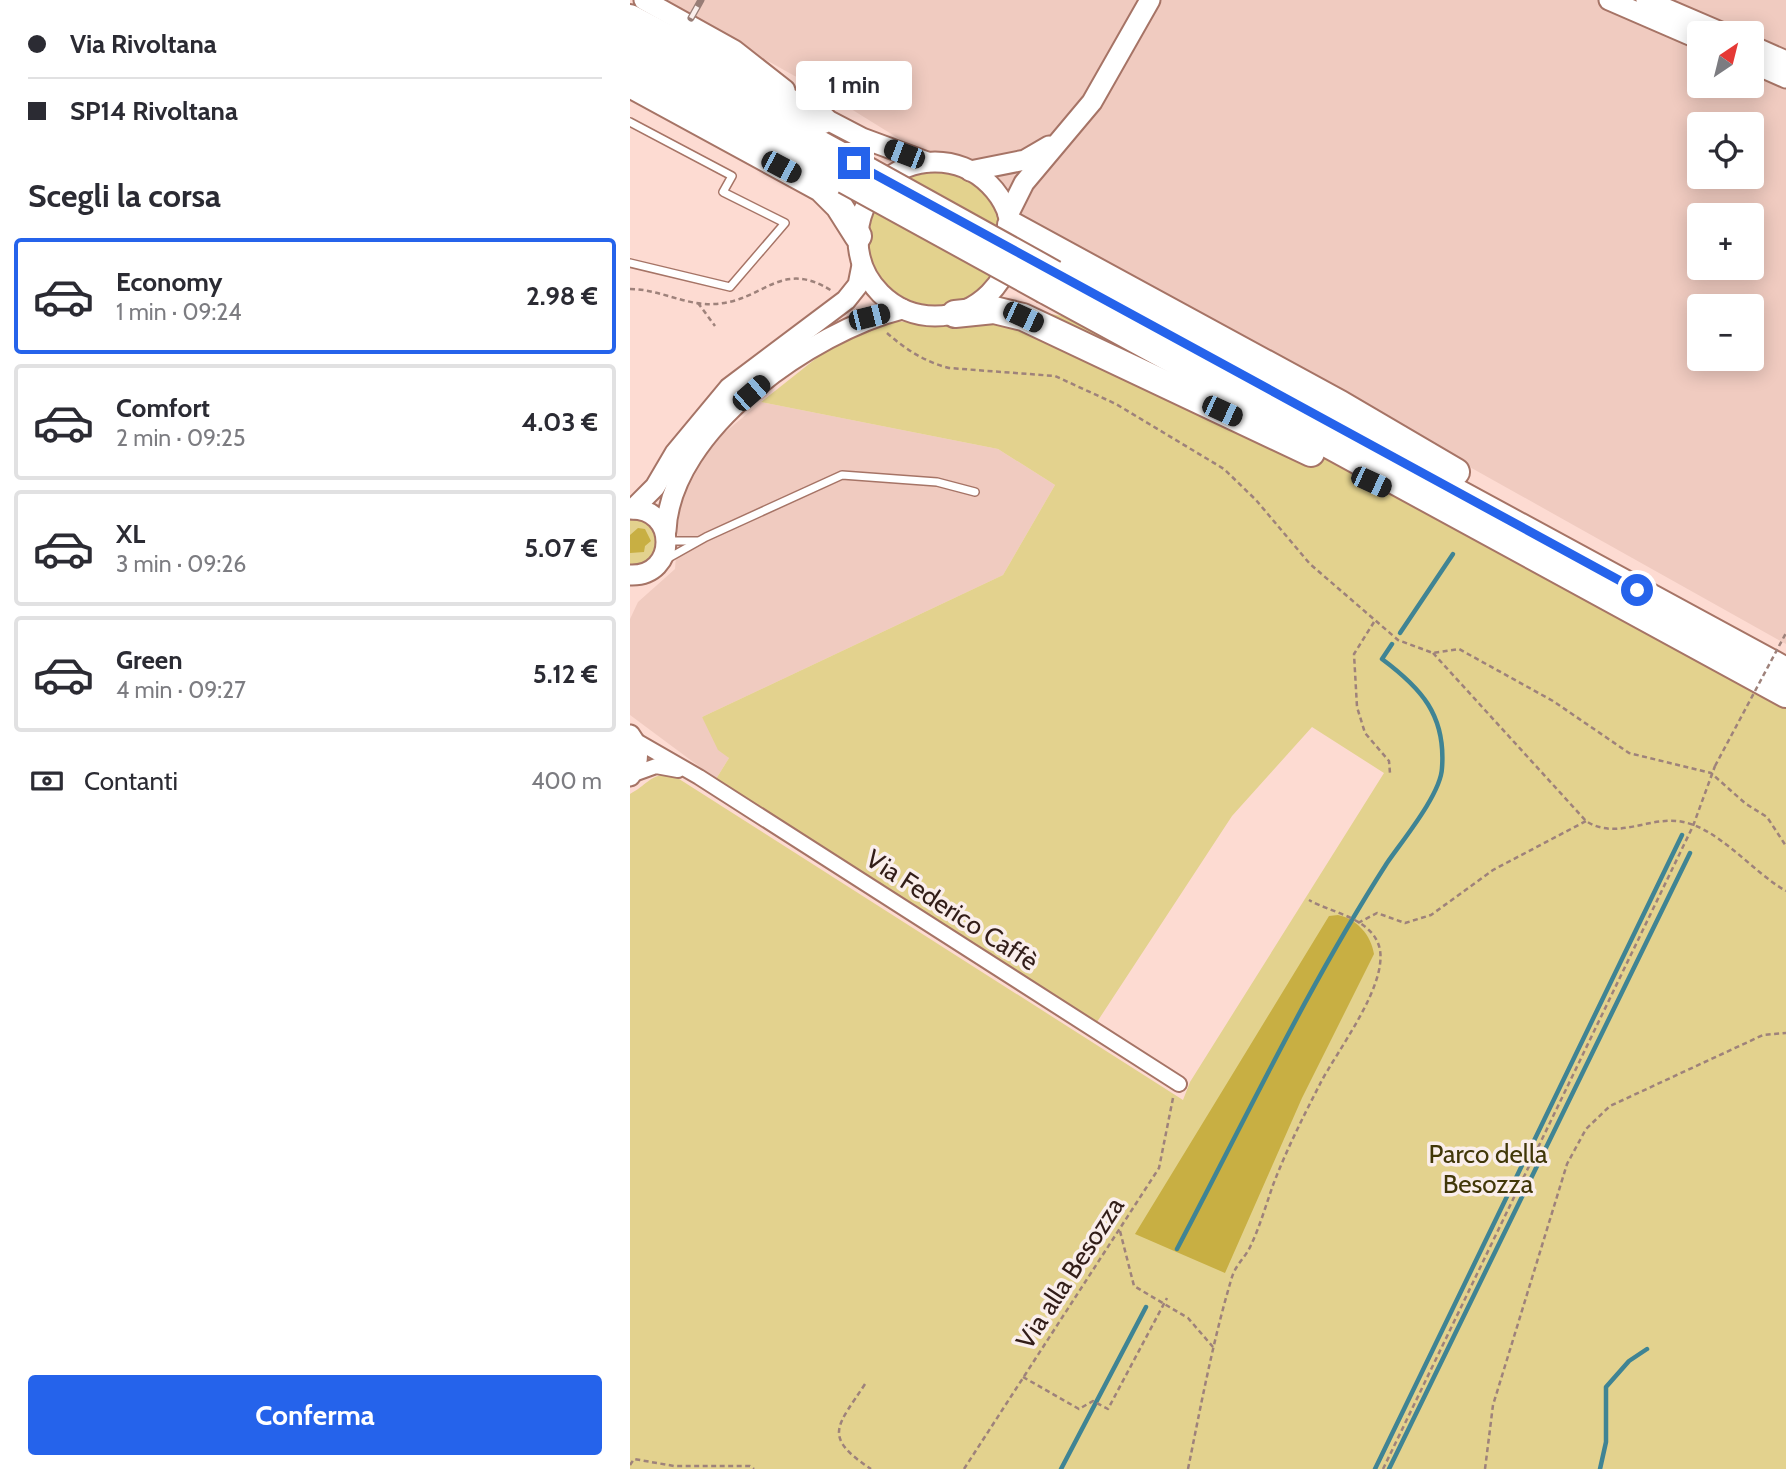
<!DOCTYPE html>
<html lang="it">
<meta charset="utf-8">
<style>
body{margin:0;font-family:Cabin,sans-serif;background:#f2f2f3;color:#2b2b33;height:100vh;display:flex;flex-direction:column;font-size:26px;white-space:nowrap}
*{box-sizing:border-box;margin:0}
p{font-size:23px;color:#7c7c81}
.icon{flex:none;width:38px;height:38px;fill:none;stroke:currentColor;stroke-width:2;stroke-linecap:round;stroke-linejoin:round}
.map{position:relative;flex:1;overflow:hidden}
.panel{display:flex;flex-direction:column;background:#fff;width:630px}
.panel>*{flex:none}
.guide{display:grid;align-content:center;height:154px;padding:0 28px;background:#fff}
.needle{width:46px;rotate:35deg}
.buttons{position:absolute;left:1057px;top:21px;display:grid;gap:14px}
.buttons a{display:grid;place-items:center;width:77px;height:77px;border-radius:7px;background:#fff;box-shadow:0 4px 18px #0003;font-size:35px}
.end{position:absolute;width:32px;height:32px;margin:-16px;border:9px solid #2563eb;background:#fff;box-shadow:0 0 0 4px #fff}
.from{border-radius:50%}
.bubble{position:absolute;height:49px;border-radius:7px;background:#fff;box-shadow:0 4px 18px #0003;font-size:23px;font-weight:800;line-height:49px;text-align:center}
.car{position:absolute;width:21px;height:42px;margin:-21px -10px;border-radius:9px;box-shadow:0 0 5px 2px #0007;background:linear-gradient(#222 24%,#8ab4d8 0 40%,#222 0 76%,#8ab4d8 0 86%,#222 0)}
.guide b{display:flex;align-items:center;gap:24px;height:66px;font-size:26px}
.guide b+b{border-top:2px solid #e1e1e2}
.guide i{width:18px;height:18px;background:#2b2b33}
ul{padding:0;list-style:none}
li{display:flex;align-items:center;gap:21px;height:116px;margin:0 14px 10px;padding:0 14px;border:4px solid #e1e1e2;border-radius:7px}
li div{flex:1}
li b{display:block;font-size:26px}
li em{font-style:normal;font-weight:800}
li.current{border-color:#2563eb}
li>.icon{width:63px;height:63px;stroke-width:1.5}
h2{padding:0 28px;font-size:32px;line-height:84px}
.pay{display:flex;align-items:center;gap:18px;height:77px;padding:0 28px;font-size:26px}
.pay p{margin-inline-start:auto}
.button{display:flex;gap:14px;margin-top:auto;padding:14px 28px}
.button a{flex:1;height:80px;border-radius:7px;background:#2563eb;color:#fff;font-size:28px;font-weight:800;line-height:80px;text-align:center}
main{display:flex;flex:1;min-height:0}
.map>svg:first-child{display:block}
.built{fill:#f0cbc0;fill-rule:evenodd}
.green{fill:#e3d28e}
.forest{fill:#c8af43}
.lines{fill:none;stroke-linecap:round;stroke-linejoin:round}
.stream{stroke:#3f8494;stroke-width:4.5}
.lane-casing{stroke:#a67466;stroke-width:10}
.street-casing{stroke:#a67466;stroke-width:18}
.secondary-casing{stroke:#a67466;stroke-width:23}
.highway-casing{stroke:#a67466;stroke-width:30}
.path{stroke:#9e827b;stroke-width:2.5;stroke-dasharray:5 3.5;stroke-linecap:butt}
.lane{stroke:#fff;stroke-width:7}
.street{stroke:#fff;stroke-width:14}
.secondary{stroke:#fff;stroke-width:19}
.highway{stroke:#fff;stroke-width:26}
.rail-casing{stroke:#987d76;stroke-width:7}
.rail{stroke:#faeeeb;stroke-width:4.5;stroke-dasharray:13;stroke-linecap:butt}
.highway-bridge-casing{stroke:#a67466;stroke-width:30;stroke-linecap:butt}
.path-bridge{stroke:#9e827b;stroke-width:2.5;stroke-dasharray:5 3.5;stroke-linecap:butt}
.highway-bridge{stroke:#fff;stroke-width:26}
.route{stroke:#2563eb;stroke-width:9}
.labels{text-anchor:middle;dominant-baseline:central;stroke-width:7;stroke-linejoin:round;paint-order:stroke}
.street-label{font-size:26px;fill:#321d18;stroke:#faeeeb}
.park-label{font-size:26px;fill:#413708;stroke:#faeeeb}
</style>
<main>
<section class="panel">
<div class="guide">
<b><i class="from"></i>Via Rivoltana</b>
<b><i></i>SP14 Rivoltana</b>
</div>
<h2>Scegli la corsa</h2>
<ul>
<li class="current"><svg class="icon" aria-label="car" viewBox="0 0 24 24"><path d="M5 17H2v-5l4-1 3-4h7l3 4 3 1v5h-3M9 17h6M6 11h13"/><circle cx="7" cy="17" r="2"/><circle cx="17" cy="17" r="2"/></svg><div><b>Economy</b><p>1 min · 09:24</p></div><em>2.98 €</em></li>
<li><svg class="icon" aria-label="car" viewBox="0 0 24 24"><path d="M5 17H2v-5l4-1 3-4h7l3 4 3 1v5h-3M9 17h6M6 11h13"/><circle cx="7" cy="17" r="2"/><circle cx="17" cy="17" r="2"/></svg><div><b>Comfort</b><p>2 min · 09:25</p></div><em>4.03 €</em></li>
<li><svg class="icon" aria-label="car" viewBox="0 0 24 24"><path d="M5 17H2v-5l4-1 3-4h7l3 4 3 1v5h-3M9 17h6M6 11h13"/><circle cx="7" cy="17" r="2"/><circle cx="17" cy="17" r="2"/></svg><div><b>XL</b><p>3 min · 09:26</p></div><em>5.07 €</em></li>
<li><svg class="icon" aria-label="car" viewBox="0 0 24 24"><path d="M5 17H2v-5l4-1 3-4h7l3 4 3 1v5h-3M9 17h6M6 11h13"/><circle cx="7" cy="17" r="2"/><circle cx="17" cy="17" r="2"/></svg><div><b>Green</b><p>4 min · 09:27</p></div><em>5.12 €</em></li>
</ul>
<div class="pay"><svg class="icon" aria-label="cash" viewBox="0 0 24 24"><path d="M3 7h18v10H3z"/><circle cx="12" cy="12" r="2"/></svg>Contanti<p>400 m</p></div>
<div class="button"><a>Conferma</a></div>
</section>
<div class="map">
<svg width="1156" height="1469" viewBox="0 0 1156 1469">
<rect width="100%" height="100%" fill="#fddbd2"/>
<g class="built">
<path d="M29,0H1156V644L411,227L197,94ZM1069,33H1122V86H1069ZM1069,124H1122V177H1069ZM1069,215H1122V268H1069ZM1069,306H1122V359H1069Z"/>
<path d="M131,402L368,449L425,485L373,575L72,717L99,758L86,779L0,715V619L8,602L45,569L50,500L75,457L93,434Z"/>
</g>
<g class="green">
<circle cx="305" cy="239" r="66"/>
<path d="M400,310L437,317L1156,700V1469H0V794C19,784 23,770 46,777L553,1100L560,1082L754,773L682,727L602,816L467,1022L86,779L99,758L88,750L72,717L373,575L425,485L368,449L131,402L203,345L259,321L313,324Z"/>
<path d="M0,517L19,521L30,542L21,562L0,567Z"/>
</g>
<g class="forest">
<path d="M8,528L15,529L21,541L15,546L14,552L0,553V535Z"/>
<path d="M708,915C727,919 741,935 744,954L672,1098L595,1273L505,1234L699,916Z"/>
</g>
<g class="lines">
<g class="stream">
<path d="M770,633L823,554"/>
<path d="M547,1249C615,1120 678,986 757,863C772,841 811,794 812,768C816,715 791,688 752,659L762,644"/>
<path d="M431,1469L516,1307"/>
<path d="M745,1469L1052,835"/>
<path d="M759,1469L1060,853"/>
<path d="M970,1469L976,1442V1387L999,1361L1017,1349"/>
</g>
<defs>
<g id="lane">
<path d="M0,122L102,176L93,192L155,223L100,287L0,263"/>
<path d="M38,541H67"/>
<path d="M35,560L76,537L212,475L307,482L345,492"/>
</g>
<g id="street">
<path d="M3,739L69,777L549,1084"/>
<path d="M1,775L26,766L48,770"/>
</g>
<g id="secondary">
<path d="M14,0L104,50L155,90"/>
<path d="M979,0L1069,39"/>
<path d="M1016,0L1093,33"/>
<path d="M1122,46L1156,61"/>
<path d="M1122,63L1156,78"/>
<path d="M184,113L232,138L297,162"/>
<circle cx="305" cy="239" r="77"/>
<path d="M340,171L395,160L419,146"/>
<path d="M378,215L394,183L462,102L520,0"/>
<path d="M0,509C48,507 48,577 0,575"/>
<path d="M3,509L25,487L45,453L99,388L216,300L228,285L232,265"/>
<path d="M36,531C40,429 183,331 272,309"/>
<path d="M0,735C10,748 10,762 0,776"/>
</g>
<g id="highway">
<path d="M0,18L193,120"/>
<path d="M0,40L224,163"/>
<path d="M0,62L215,180"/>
<path d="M0,84L191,188L209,206L228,236"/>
<path d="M381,225L710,404L826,472"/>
<path d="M424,274L1156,671"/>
<path d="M415,290L1156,694"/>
<path d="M325,314L364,310L393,317L681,453"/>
</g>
</defs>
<use href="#lane" class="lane-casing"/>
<use href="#street" class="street-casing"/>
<use href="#secondary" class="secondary-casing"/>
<use href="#highway" class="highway-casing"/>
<g class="path">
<path d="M0,289C29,289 56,306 85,304C135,301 150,258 202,291"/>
<path d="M68,303L85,326"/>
<path d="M257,333C275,349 295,362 319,368L425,376L486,404L594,469L626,500L680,564L768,640L803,653L829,649L923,701L999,753L1081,773L1116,804L1137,817L1156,846"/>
<path d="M744,622L724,654L727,707L735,733L759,761L760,773"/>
<path d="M803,653L956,821C985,840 1016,818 1047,821C1087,825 1122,872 1156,891"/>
<path d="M728,923L747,913L775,923L801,915L863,870L956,821"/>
<path d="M490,1231L504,1286L558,1318L583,1347"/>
<path d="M393,1377L449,1409L463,1401L478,1409L537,1298"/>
<path d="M235,1384C208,1426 191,1436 241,1469"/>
<path d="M0,1465L4,1459L44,1466H120L124,1469"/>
<path d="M334,1469L529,1168L543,1098"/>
<path d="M558,1469C571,1405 583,1340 602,1277C606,1264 616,1257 621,1245C630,1226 636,1205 643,1185C656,1151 673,1117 690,1084C708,1049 756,988 750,950C744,918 701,913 679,900"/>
<path d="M753,1469L1063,826L1085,766"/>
<path d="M855,1469L863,1405L937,1164L956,1129L980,1106L1133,1035L1156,1033"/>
</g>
<use href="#lane" class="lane"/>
<use href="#street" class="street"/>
<use href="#secondary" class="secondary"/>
<use href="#highway" class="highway"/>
<defs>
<path id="rail" d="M61,18L71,0"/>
</defs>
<use href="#rail" class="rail-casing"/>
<use href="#rail" class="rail"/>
<defs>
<g id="highway-bridge">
<path d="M224,163L424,274"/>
<path d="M215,180L415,290"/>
</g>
</defs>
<use href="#highway-bridge" class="highway-bridge-casing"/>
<path class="path-bridge" d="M1085,766L1156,633"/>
<use href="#highway-bridge" class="highway-bridge"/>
</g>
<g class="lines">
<path class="route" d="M224,163L1007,590"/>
</g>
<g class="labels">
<g class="street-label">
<text transform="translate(322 910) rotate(33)">Via Federico Caffè</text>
<text transform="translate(440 1273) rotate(-57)">Via alla Besozza</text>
</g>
<g class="park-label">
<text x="858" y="1154">Parco della<tspan x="858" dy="30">Besozza</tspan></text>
</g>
</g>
</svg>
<div class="buttons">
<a><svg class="needle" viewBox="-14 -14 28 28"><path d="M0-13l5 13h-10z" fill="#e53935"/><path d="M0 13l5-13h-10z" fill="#7c7c81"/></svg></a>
<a><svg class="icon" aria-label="locate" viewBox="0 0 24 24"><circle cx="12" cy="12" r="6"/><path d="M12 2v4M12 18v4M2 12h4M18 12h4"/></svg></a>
<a>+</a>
<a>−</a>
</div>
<i class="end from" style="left:1007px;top:590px"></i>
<i class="end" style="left:224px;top:163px"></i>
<div class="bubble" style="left:166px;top:61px;width:116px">1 min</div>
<i class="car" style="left:274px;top:154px;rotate:291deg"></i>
<i class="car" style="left:151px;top:167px;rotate:118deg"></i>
<i class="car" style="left:239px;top:317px;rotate:76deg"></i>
<i class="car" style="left:393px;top:317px;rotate:115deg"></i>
<i class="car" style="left:121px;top:393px;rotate:49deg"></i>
<i class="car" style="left:592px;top:411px;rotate:115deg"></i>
<i class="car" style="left:741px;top:482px;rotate:115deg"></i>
</div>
</main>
